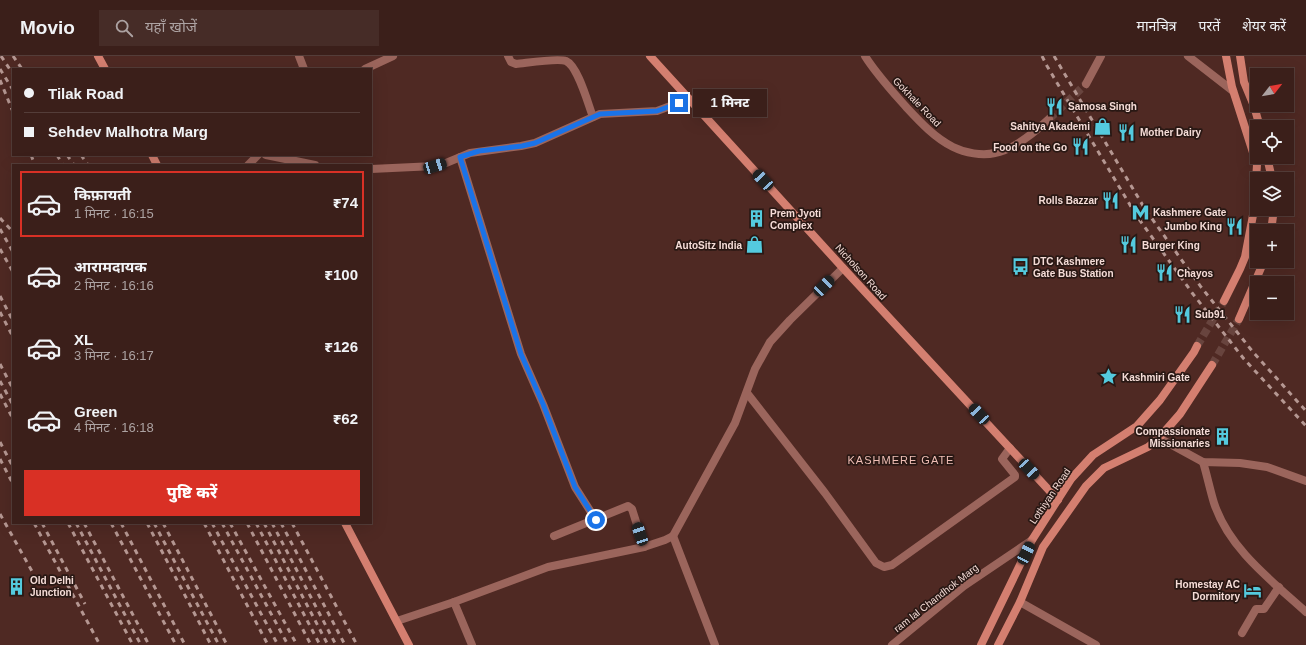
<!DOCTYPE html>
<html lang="hi">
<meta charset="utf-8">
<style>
body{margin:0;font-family:Arial,"Noto Sans Devanagari",sans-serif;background:#462c27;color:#f1f3f6;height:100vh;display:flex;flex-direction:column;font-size:15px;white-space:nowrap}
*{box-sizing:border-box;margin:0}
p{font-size:13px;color:#aca2a2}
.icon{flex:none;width:22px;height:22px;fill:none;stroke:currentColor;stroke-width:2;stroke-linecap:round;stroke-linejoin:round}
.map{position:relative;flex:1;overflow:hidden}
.sheet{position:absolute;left:12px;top:108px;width:360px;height:360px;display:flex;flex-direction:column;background:#3b1f1a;border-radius:0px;box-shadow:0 4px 16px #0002,0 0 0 1px #543d39}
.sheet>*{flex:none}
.hud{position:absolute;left:12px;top:12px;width:360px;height:88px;border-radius:0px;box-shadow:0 4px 16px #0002,0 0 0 1px #543d39;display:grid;align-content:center;height:88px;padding:0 12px;background:#3b1f1a}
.needle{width:26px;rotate:59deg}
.tools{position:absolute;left:1250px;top:12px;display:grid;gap:8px}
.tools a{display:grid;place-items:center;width:44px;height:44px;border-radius:0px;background:#3b1f1a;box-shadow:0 4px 16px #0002,0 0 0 1px #543d39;font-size:20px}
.end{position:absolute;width:18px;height:18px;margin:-9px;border:5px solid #1a73e8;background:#fff;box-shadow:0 0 0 2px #fff}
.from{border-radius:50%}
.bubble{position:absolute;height:28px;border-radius:0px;background:#3b1f1a;box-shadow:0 4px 16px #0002,0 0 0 1px #543d39;font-size:13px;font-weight:800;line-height:28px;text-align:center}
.car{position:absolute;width:12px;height:24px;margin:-12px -6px;border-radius:5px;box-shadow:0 0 3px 1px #0007;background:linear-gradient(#222 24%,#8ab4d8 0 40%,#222 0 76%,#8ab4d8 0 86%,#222 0)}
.hud b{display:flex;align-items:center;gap:14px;height:38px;font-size:15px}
.hud b+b{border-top:1px solid #543d39}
.hud i{width:10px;height:10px;background:#f1f3f6}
ul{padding:7px 0 0;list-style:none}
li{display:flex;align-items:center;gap:12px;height:66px;margin:0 8px 6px;padding:0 4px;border:2px solid transparent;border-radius:0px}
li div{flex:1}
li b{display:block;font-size:15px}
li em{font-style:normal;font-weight:800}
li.selected{border-color:#d93025}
li>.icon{width:36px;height:36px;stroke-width:1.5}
.primary-button{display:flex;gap:8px;margin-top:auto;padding:8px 12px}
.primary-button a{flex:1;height:46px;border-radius:0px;background:#d93025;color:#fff;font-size:16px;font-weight:800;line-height:46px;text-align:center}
header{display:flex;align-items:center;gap:24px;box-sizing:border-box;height:56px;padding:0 20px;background:#3b1f1a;border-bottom:1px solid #543d39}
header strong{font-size:19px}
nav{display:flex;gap:22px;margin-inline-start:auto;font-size:14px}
.search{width:280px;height:36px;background:#462c27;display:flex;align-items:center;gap:10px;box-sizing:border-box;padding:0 14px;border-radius:0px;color:#aca2a2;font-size:15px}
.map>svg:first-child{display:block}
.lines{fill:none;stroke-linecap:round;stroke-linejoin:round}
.street-tunnel{stroke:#68443e;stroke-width:8;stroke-dasharray:8 4;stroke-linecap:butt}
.secondary-tunnel{stroke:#68443e;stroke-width:8;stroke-dasharray:8 4;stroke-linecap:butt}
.street{stroke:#9b655c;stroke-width:8}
.secondary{stroke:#d47f70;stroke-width:8}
.rail{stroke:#b59792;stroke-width:3;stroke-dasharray:5 5;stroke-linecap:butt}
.route{stroke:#1a73e8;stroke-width:5}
.labels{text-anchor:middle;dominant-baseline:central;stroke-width:3.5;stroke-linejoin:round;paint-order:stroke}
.street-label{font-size:10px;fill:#f5dcd7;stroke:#291814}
.poi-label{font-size:10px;font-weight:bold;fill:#f5dcd7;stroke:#291814;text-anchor:start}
.neighbourhood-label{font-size:11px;letter-spacing:1px;fill:#efbeb5;stroke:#291814}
</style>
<header>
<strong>Movio</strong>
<div class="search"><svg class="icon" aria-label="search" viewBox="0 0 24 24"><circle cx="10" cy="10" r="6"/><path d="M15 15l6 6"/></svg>यहाँ खोजें</div>
<nav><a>मानचित्र</a><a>परतें</a><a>शेयर करें</a></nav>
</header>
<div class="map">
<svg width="1306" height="589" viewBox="0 0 1306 589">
<rect width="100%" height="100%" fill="#4f2923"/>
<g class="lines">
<path class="street-tunnel" d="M1049,63L1086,28"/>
<g class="secondary-tunnel">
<path d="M1197,290L1224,245"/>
<path d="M1212,309L1239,263"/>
</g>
<g class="street">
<path d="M299,0L304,13"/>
<path d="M508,0L511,6L516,8C527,7 557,2 566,5C578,10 588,48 593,61"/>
<path d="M865,0C877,19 892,35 907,52C921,67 935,82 953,91C965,97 982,100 995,97C1013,94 1036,75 1049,63"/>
<path d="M1188,0L1233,35"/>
<path d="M365,13L393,0"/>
<path d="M1086,28L1101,0"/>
<path d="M266,99L315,109"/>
<path d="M460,101L521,298L543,348L575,431L596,464"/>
<path d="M248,109L258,99"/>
<path d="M371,113L435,110L446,107L470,97L521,90L535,87L600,58L657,55L689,43"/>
<path d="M747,337L825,437L876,507L884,511L892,509L1015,421V419L1002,403L1010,392"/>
<path d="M1159,382L1203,406L1240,407L1267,411L1306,425"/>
<path d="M1203,406C1207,419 1210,434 1214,447C1229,493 1272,525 1306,556"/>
<path d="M554,480L628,450L632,453L644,491"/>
<path d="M673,480L715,589"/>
<path d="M454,546L472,589"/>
<path d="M1020,546L1096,589"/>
<path d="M397,565L454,546L548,511L644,491L665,484L673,480L735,367L755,313L770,286L790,264L843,212"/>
<path d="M1242,577L1256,553H1264L1279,531"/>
<path d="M892,589L964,530L1032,484"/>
</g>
<g class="secondary">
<path d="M98,0L105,13"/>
<path d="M650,0L843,212L1058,444"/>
<path d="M1240,0L1244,26L1254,50L1260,71"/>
<path d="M152,99L157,109"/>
<path d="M1267,101L1272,123"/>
<path d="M1271,175L1274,153"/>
<path d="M1224,245L1240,213L1245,201L1254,154L1257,109L1232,31L1226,0"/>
<path d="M1239,263L1264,205"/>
<path d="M345,467L409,589"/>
<path d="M981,589L1032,484L1071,423L1093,399L1137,370L1160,344L1194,296L1197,290"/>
<path d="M998,589L1020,546L1043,491L1086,430L1104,412L1148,391L1159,382L1180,358L1212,309"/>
</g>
<g class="rail">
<path d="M1,0L13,18"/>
<path d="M13,0L22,13"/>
<path d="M1042,0L1047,10L1136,159L1193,238L1244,303L1306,370"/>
<path d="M1054,0L1145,153L1201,231L1253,296L1306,355"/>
<path d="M0,13L13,34"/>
<path d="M0,24L13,56"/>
<path d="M31,99L35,109"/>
<path d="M57,99L63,109"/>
<path d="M67,99L74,109"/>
<path d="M81,99L88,109"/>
<path d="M0,162L13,176"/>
<path d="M0,173L13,196"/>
<path d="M0,193L13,216"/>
<path d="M0,240L13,265"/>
<path d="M0,256L13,281"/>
<path d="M0,308L13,333"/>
<path d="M0,325L13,349"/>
<path d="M0,338L13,363"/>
<path d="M0,386L13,411"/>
<path d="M0,403L13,428"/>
<path d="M0,458L33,517"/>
<path d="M34,467L100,589"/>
<path d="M42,467L85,548"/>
<path d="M68,467L133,589"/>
<path d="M76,467L141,589"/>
<path d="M84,467L149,589"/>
<path d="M111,467L176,589"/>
<path d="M121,467L185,589"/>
<path d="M147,467L211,589"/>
<path d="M154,467L219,589"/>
<path d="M163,467L227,589"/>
<path d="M204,467L268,589"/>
<path d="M212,467L278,589"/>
<path d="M222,467L288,589"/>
<path d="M230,467L297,589"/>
<path d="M247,467L311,589"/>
<path d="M256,467L320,589"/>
<path d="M264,467L328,589"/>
<path d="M272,467L336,589"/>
<path d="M281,467L345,589"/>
<path d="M292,467L357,589"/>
</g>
</g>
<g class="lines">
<path class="route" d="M596,464L575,431L543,348L521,298L460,101L479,95L522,90L535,87L600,58L657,55L679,47"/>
</g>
<defs>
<symbol id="restaurant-bare" viewBox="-9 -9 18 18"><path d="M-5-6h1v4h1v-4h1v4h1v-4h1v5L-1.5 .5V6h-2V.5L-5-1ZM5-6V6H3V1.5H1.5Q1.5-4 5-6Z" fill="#54cade" stroke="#291814" stroke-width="2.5" paint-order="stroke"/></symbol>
<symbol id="shop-bare" viewBox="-9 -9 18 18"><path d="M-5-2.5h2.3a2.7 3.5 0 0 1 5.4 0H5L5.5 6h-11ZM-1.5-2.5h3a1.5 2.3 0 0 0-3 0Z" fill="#54cade" stroke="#291814" stroke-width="2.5" paint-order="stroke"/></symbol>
<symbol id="metro-bare" viewBox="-9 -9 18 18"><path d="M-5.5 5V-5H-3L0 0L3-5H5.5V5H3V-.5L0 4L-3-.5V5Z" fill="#54cade" stroke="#291814" stroke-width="2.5" paint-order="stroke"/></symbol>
<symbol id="building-bare" viewBox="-9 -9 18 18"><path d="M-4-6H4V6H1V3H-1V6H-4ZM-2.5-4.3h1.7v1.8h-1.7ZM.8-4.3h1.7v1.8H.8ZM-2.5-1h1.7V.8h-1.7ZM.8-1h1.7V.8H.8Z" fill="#54cade" stroke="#291814" stroke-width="2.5" paint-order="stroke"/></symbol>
<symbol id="bus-bare" viewBox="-9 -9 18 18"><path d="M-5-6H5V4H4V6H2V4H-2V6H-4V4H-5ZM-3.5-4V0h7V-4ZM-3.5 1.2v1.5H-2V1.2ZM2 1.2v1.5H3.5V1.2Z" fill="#54cade" stroke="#291814" stroke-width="2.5" paint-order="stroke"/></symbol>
<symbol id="sight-bare" viewBox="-9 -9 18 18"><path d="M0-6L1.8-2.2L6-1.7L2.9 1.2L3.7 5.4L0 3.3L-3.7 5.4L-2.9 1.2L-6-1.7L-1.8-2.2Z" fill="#54cade" stroke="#291814" stroke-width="2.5" paint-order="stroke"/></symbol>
<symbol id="hotel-bare" viewBox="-9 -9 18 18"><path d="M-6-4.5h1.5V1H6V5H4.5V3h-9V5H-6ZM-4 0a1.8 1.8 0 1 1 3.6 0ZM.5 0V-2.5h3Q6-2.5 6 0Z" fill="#54cade" stroke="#291814" stroke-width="2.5" paint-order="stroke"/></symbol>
</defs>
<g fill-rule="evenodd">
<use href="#restaurant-bare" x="1042" y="38" width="25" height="25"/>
<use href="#shop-bare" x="1090" y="58" width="25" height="25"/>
<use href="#restaurant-bare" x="1114" y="64" width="25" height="25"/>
<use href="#restaurant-bare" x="1068" y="78" width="25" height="25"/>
<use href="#restaurant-bare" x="1098" y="132" width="25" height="25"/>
<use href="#metro-bare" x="1128" y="144" width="25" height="25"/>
<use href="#building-bare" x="744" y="150" width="25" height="25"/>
<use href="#restaurant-bare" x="1222" y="158" width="25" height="25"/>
<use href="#shop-bare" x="742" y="176" width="25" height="25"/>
<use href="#restaurant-bare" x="1116" y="176" width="25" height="25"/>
<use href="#bus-bare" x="1008" y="198" width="25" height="25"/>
<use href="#restaurant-bare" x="1152" y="204" width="25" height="25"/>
<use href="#restaurant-bare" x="1170" y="246" width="25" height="25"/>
<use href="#sight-bare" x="1096" y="308" width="25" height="25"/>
<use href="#building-bare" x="1210" y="368" width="25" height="25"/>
<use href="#building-bare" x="4" y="518" width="25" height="25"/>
<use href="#hotel-bare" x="1240" y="522" width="25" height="25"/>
</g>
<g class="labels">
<g class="street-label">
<text transform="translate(917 46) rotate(46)">Gokhale Road</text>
<text transform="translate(861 216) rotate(48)">Nicholson Road</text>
<text transform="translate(1050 440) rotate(-56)">Lothiyan Road</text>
<text transform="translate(936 542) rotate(-38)">ram lal Chandhok Marg</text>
</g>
<g class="poi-label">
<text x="1068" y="50">Samosa Singh</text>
<text x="1090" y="70" text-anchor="end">Sahitya Akademi</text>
<text x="1140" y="76">Mother Dairy</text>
<text x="1067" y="91" text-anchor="end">Food on the Go</text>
<text x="1098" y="144" text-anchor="end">Rolls Bazzar</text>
<text x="1153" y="156">Kashmere Gate</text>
<text x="770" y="157">Prem Jyoti<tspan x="770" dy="12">Complex</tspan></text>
<text x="1222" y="170" text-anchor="end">Jumbo King</text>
<text x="742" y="189" text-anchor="end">AutoSitz India</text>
<text x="1142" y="189">Burger King</text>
<text x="1033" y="205">DTC Kashmere<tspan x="1033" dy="12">Gate Bus Station</tspan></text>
<text x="1177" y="217">Chayos</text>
<text x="1195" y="258">Sub91</text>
<text x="1122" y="321">Kashmiri Gate</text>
<text x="1210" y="375" text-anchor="end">Compassionate<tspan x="1210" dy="12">Missionaries</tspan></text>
<text x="30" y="524">Old Delhi<tspan x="30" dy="12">Junction</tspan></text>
<text x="1240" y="528" text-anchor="end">Homestay AC<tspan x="1240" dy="12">Dormitory</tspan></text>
</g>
<g class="neighbourhood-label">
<text x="901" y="404">KASHMERE GATE</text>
</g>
</g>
</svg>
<div class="tools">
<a><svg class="needle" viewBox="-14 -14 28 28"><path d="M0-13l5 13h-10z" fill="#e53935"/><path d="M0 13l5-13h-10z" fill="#aca2a2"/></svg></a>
<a><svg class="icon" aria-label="locate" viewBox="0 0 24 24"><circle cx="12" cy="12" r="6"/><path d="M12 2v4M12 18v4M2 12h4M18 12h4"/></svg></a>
<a><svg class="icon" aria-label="layers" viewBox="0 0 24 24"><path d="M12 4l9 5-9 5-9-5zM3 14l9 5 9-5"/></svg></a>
<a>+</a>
<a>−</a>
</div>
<i class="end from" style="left:596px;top:464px"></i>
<i class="end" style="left:679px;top:47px"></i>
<div class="bubble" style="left:693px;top:33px;width:74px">1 मिनट</div>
<i class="car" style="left:435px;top:110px;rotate:74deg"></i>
<i class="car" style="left:763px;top:124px;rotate:317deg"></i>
<i class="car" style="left:824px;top:230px;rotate:45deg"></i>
<i class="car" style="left:979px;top:358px;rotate:317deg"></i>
<i class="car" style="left:1029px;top:413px;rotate:137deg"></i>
<i class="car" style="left:640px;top:478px;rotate:342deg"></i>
<i class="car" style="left:1026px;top:497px;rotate:26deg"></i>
<div class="hud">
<b><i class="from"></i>Tilak Road</b>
<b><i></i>Sehdev Malhotra Marg</b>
</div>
<section class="sheet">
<ul>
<li class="selected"><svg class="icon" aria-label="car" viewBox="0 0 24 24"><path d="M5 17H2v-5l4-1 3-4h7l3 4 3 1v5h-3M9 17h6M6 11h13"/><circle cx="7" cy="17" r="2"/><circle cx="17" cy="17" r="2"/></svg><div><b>किफ़ायती</b><p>1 मिनट · 16:15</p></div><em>₹74</em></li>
<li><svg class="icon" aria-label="car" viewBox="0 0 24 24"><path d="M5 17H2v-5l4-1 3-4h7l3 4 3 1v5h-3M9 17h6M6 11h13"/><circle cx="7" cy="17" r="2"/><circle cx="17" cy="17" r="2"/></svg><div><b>आरामदायक</b><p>2 मिनट · 16:16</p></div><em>₹100</em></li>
<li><svg class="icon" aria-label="car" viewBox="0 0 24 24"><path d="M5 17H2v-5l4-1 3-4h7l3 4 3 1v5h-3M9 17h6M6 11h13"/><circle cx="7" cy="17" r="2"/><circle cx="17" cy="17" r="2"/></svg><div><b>XL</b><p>3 मिनट · 16:17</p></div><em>₹126</em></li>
<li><svg class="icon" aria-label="car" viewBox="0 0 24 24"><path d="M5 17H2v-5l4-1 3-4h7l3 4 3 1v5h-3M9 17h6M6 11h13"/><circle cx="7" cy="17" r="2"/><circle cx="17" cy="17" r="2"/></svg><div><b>Green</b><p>4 मिनट · 16:18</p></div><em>₹62</em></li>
</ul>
<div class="primary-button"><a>पुष्टि करें</a></div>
</section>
</div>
